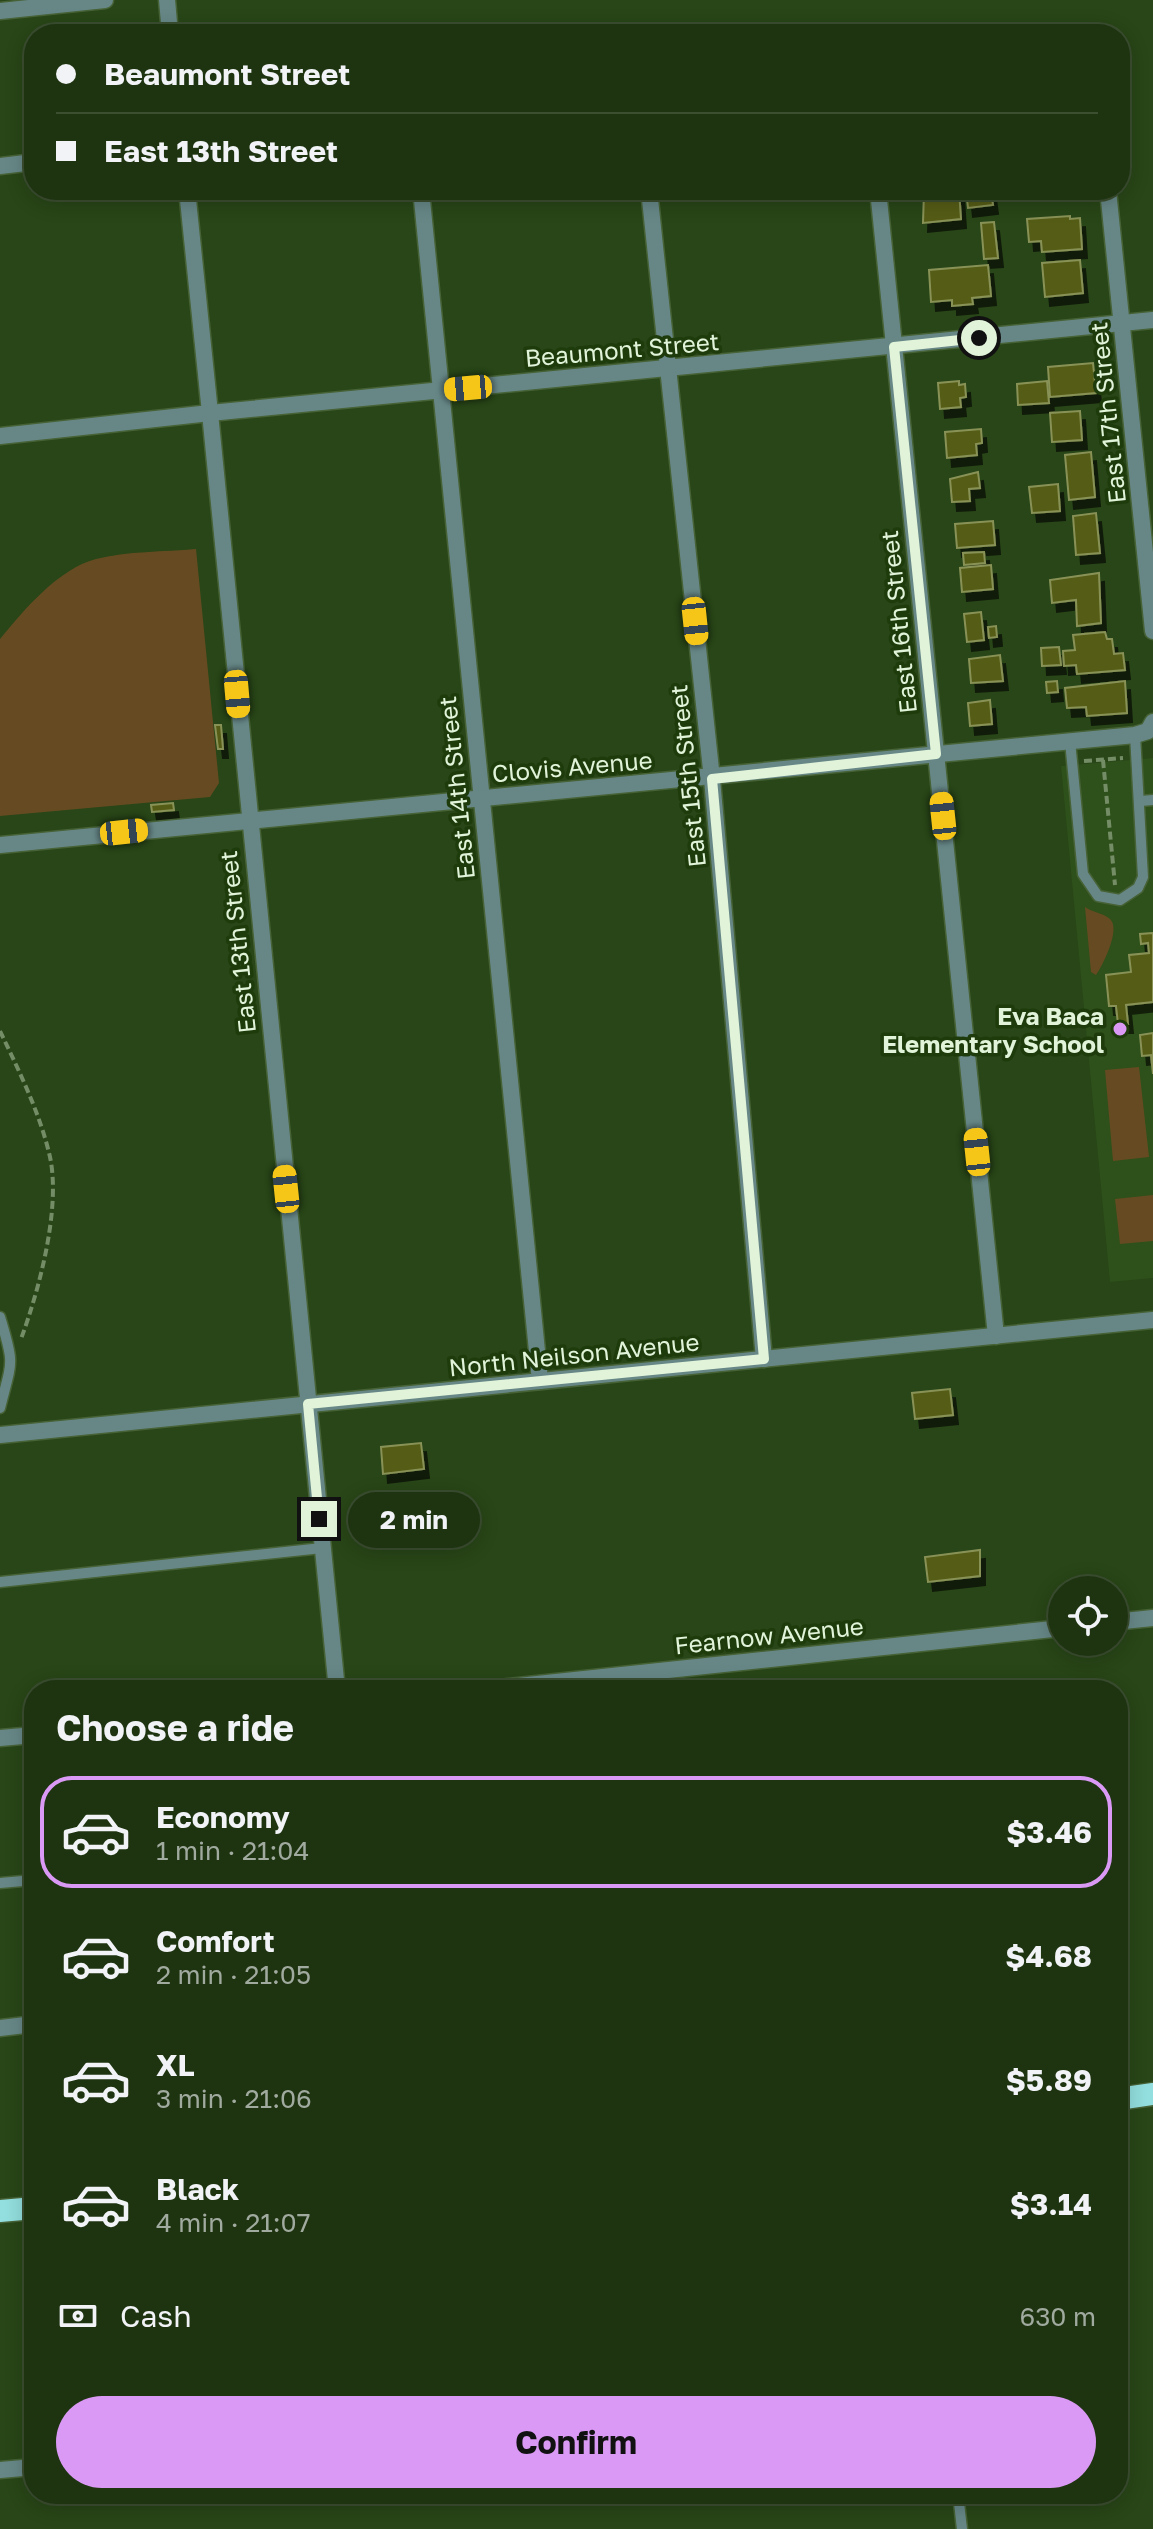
<!DOCTYPE html>
<meta charset="utf-8">
<style>
body{margin:0;font-family:"Golos Text",sans-serif;background:#2b3f1f;color:#f1f3f6;height:100vh;display:flex;flex-direction:column;font-size:30px;white-space:nowrap}
*{box-sizing:border-box;margin:0}
p{font-size:26px;color:#a1aa9f}
.icon{flex:none;width:44px;height:44px;fill:none;stroke:currentColor;stroke-width:2;stroke-linecap:round;stroke-linejoin:round}
.map{position:relative;flex:1;overflow:hidden}
.details{position:absolute;left:24px;top:1680px;width:1104px;height:824px;display:flex;flex-direction:column;background:#1e3411;border-radius:32px;box-shadow:0 4px 20px #0003,0 0 0 2px #3c4f31}
.details>*{flex:none}
.guide{position:absolute;left:24px;top:24px;width:1106px;height:176px;border-radius:32px;box-shadow:0 4px 20px #0003,0 0 0 2px #3c4f31;display:grid;align-content:center;height:176px;padding:0 32px;background:#1e3411}
.fabs{position:absolute;left:1048px;top:1576px;display:grid;gap:16px}
.fabs a{display:grid;place-items:center;width:80px;height:80px;border-radius:50%;background:#1e3411;box-shadow:0 4px 20px #0003,0 0 0 2px #3c4f31;font-size:40px}
.end{position:absolute;width:36px;height:36px;margin:-18px;border:10px solid #e1f4d9;background:#111;box-shadow:0 0 0 4px #111}
.from{border-radius:50%}
.bubble{position:absolute;height:56px;border-radius:28px;background:#1e3411;box-shadow:0 4px 20px #0003,0 0 0 2px #3c4f31;font-size:26px;font-weight:700;line-height:56px;text-align:center}
.car{position:absolute;width:24px;height:48px;margin:-24px -12px;border-radius:10px;box-shadow:0 0 6px 2px #0007;background:linear-gradient(#f5c518 24%,#345 0 40%,#f5c518 0 76%,#345 0 86%,#f5c518 0)}
.guide b{display:flex;align-items:center;gap:28px;height:76px;font-size:30px}
.guide b+b{border-top:2px solid #3c4f31}
.guide i{width:20px;height:20px;background:#f1f3f6}
ul{padding:0;list-style:none}
li{display:flex;align-items:center;gap:24px;height:112px;margin:0 16px 12px;padding:0 16px;border:4px solid transparent;border-radius:32px}
li div{flex:1}
li b{display:block;font-size:30px}
li em{font-style:normal;font-weight:700}
li.on{border-color:#db99f6}
li>.icon{width:72px;height:72px;stroke-width:1.5}
h2{padding:0 32px;font-size:36px;line-height:96px}
.pay{display:flex;align-items:center;gap:20px;height:88px;padding:0 32px;font-size:30px}
.pay p{margin-inline-start:auto}
.primary-button{display:flex;gap:16px;margin-top:auto;padding:16px 32px}
.primary-button a{flex:1;height:92px;border-radius:48px;background:#db99f6;color:#111;font-size:32px;font-weight:700;line-height:92px;text-align:center}
.map>svg:first-child{display:block}
.built{fill:#2e501a}
.green{fill:#664b22}
.building{fill:#555c14;stroke:#899257;stroke-width:2;filter:url(#shadow)}
.lines{fill:none;stroke-linecap:round;stroke-linejoin:round}
.service-casing{stroke:#466236;stroke-width:13}
.minor-casing{stroke:#466236;stroke-width:19}
.tertiary-casing{stroke:#466236;stroke-width:19}
.trunk-casing{stroke:#466236;stroke-width:25}
.path{stroke:#748d66;stroke-width:4;stroke-dasharray:8 4;stroke-linecap:butt}
.service{stroke:#678787;stroke-width:10}
.minor{stroke:#678787;stroke-width:16}
.tertiary{stroke:#678787;stroke-width:16}
.trunk{stroke:#93dede;stroke-width:22}
.route{stroke:#e1f4d9;stroke-width:10}
.poi-dot{fill:#db99f6;stroke:#1e3b0c;stroke-width:3}
.labels{text-anchor:middle;dominant-baseline:central;stroke-width:7;stroke-linejoin:round;paint-order:stroke}
.street-label{font-size:24px;fill:#e1f4d9;stroke:#1e3b0c}
.poi-label{font-size:24px;font-weight:bold;fill:#e1f4d9;stroke:#1e3b0c;text-anchor:end}
</style>
<div class="map">
<svg width="1153" height="2529" viewBox="0 0 1153 2529">
<defs>
<filter id="shadow"><feDropShadow dx="5" dy="9" stdDeviation="0" flood-color="#0009"/></filter>
</defs>
<rect width="100%" height="100%" fill="#284617"/>
<path class="built" d="M1153,758V1278L1110,1282L1061,766Z"/>
<g class="green">
<path d="M196,549L219,783L210,797L0,816V639C24,610 58,569 96,559C127,551 164,552 196,549Z"/>
<path d="M1085,907C1092,912 1103,913 1110,919C1121,929 1103,965 1096,975L1091,972Z"/>
<path d="M1139,1067L1149,1157L1113,1161L1105,1070Z"/>
<path d="M1153,1195V1241L1120,1244L1115,1199Z"/>
</g>
<g class="building">
<path d="M959,190L961,219L923,223L924,192Z"/>
<path d="M966,190H991L993,205L968,208Z"/>
<path d="M1070,216V219L1080,218L1082,249L1042,252L1041,241L1029,242L1027,219Z"/>
<path d="M994,222L998,258L984,259L981,223Z"/>
<path d="M1080,260L1083,293L1045,297L1042,263Z"/>
<path d="M988,265L991,296L972,298L973,304L952,306V300L931,302L929,270Z"/>
<path d="M1093,363L1096,393L1050,397L1048,367Z"/>
<path d="M959,381V385L965,384L966,397L960,398L961,407L940,409L938,383Z"/>
<path d="M1047,381L1049,403L1018,405L1017,384Z"/>
<path d="M1080,411L1082,440L1052,442L1050,413Z"/>
<path d="M981,429L982,443L976,444L977,455L947,458L945,432Z"/>
<path d="M1091,452L1095,497L1069,500L1065,455Z"/>
<path d="M978,472L980,488L969,489L970,501L952,502L950,479Z"/>
<path d="M1058,484L1060,511L1032,513L1029,487Z"/>
<path d="M1096,513L1100,553L1076,555L1073,516Z"/>
<path d="M993,521L995,545L957,548L955,524Z"/>
<path d="M984,552L985,563L964,565L963,553Z"/>
<path d="M991,565L993,589L962,592L960,568Z"/>
<path d="M1099,573L1101,623L1077,626L1076,600L1052,603L1050,580Z"/>
<path d="M981,612L984,640L967,642L964,614Z"/>
<path d="M996,626L997,637L989,638L988,627Z"/>
<path d="M1105,632L1107,639H1112L1114,654L1123,653L1125,670L1077,674L1076,665L1064,666L1063,651L1075,650L1073,635Z"/>
<path d="M1059,647L1061,665L1042,666L1041,648Z"/>
<path d="M1000,655L1003,681L971,683L969,659Z"/>
<path d="M1057,681L1058,692L1047,693L1046,682Z"/>
<path d="M1125,681L1127,713L1087,716L1086,707L1067,708L1065,688Z"/>
<path d="M990,700L992,724L970,726L968,703Z"/>
<path d="M215,725H221L223,749H218Z"/>
<path d="M173,803L174,810L152,812L151,805Z"/>
<path d="M1153,933V1002L1126,1005L1128,1024H1118L1116,1006H1109L1106,975L1131,972L1129,955L1149,953L1148,943L1141,944L1140,934Z"/>
<path d="M1153,1033V1074L1151,1055L1142,1056L1140,1035Z"/>
<path d="M950,1389L953,1415L915,1419L912,1393Z"/>
<path d="M421,1443L424,1469L383,1474L381,1447Z"/>
<path d="M980,1550V1576L928,1582L925,1557Z"/>
</g>
<g class="lines">
<defs>
<g id="service">
<path d="M1070,741L1083,874L1098,896L1120,900L1138,888L1143,877L1135,735"/>
<path d="M1140,801L1153,800"/>
<path d="M0,1317C15,1366 12,1360 0,1408"/>
<path d="M0,1582L322,1548"/>
<path d="M0,1883L34,1880"/>
<path d="M958,2494L962,2529"/>
</g>
<g id="minor">
<path d="M167,0L170,34"/>
<path d="M0,11L105,0"/>
<path d="M0,166L34,162"/>
<path d="M421,190L540,1381"/>
<path d="M649,190L712,779L764,1359"/>
<path d="M878,190L996,1336"/>
<path d="M1108,190L1153,631"/>
<path d="M0,436L210,413L187,190"/>
<path d="M0,845L1135,735L1148,731L1153,722"/>
<path d="M0,1435L1153,1320"/>
<path d="M1114,1622L1153,1618"/>
<path d="M481,1690L1062,1628"/>
<path d="M0,1738L34,1735"/>
<path d="M0,2028L34,2024"/>
<path d="M0,2470L34,2467"/>
</g>
<path id="tertiary" d="M337,1690L210,413L1153,320"/>
<g id="trunk">
<path d="M1118,2099L1153,2094"/>
<path d="M0,2211L34,2208"/>
</g>
</defs>
<use href="#service" class="service-casing"/>
<use href="#minor" class="minor-casing"/>
<use href="#tertiary" class="tertiary-casing"/>
<use href="#trunk" class="trunk-casing"/>
<g class="path">
<path d="M1103,760L1115,885"/>
<path d="M1084,761L1123,758"/>
<path d="M0,1031C19,1071 40,1113 50,1157C61,1209 39,1290 21,1339"/>
</g>
<use href="#service" class="service"/>
<use href="#minor" class="minor"/>
<use href="#tertiary" class="tertiary"/>
<use href="#trunk" class="trunk"/>
</g>
<g class="lines">
<path class="route" d="M319,1519L308,1404L764,1359L712,779L936,754L894,347L979,338"/>
</g>
<circle class="poi-dot" cx="1120" cy="1029" r="8"/>
<g class="labels">
<g class="street-label">
<text transform="translate(622 349) rotate(-5)">Beaumont Street</text>
<text transform="translate(1107 413) rotate(-96)">East 17th Street</text>
<text transform="translate(898 622) rotate(-96)">East 16th Street</text>
<text transform="translate(572 766) rotate(-5)">Clovis Avenue</text>
<text transform="translate(687 776) rotate(-96)">East 15th Street</text>
<text transform="translate(456 788) rotate(-96)">East 14th Street</text>
<text transform="translate(237 942) rotate(-96)">East 13th Street</text>
<text transform="translate(574 1354) rotate(-6)">North Neilson Avenue</text>
<text transform="translate(769 1635) rotate(-6)">Fearnow Avenue</text>
</g>
<g class="poi-label">
<text x="1104" y="1015">Eva Baca<tspan x="1104" dy="28">Elementary School</tspan></text>
</g>
</g>
</svg>
<div class="fabs">
<a><svg class="icon" aria-label="locate" viewBox="0 0 24 24"><circle cx="12" cy="12" r="6"/><path d="M12 2v4M12 18v4M2 12h4M18 12h4"/></svg></a>
</div>
<i class="end from" style="left:979px;top:338px"></i>
<i class="end" style="left:319px;top:1519px"></i>
<div class="bubble" style="left:348px;top:1492px;width:132px">2 min</div>
<i class="car" style="left:468px;top:388px;rotate:265deg"></i>
<i class="car" style="left:695px;top:621px;rotate:174deg"></i>
<i class="car" style="left:237px;top:694px;rotate:175deg"></i>
<i class="car" style="left:943px;top:816px;rotate:354deg"></i>
<i class="car" style="left:124px;top:832px;rotate:84deg"></i>
<i class="car" style="left:977px;top:1152px;rotate:354deg"></i>
<i class="car" style="left:286px;top:1189px;rotate:354deg"></i>
<div class="guide">
<b><i class="from"></i>Beaumont Street</b>
<b><i></i>East 13th Street</b>
</div>
<section class="details">
<h2>Choose a ride</h2>
<ul>
<li class="on"><svg class="icon" aria-label="car" viewBox="0 0 24 24"><path d="M5 17H2v-5l4-1 3-4h7l3 4 3 1v5h-3M9 17h6M6 11h13"/><circle cx="7" cy="17" r="2"/><circle cx="17" cy="17" r="2"/></svg><div><b>Economy</b><p>1 min · 21:04</p></div><em>$3.46</em></li>
<li><svg class="icon" aria-label="car" viewBox="0 0 24 24"><path d="M5 17H2v-5l4-1 3-4h7l3 4 3 1v5h-3M9 17h6M6 11h13"/><circle cx="7" cy="17" r="2"/><circle cx="17" cy="17" r="2"/></svg><div><b>Comfort</b><p>2 min · 21:05</p></div><em>$4.68</em></li>
<li><svg class="icon" aria-label="car" viewBox="0 0 24 24"><path d="M5 17H2v-5l4-1 3-4h7l3 4 3 1v5h-3M9 17h6M6 11h13"/><circle cx="7" cy="17" r="2"/><circle cx="17" cy="17" r="2"/></svg><div><b>XL</b><p>3 min · 21:06</p></div><em>$5.89</em></li>
<li><svg class="icon" aria-label="car" viewBox="0 0 24 24"><path d="M5 17H2v-5l4-1 3-4h7l3 4 3 1v5h-3M9 17h6M6 11h13"/><circle cx="7" cy="17" r="2"/><circle cx="17" cy="17" r="2"/></svg><div><b>Black</b><p>4 min · 21:07</p></div><em>$3.14</em></li>
</ul>
<div class="pay"><svg class="icon" aria-label="cash" viewBox="0 0 24 24"><path d="M3 7h18v10H3z"/><circle cx="12" cy="12" r="2"/></svg>Cash<p>630 m</p></div>
<div class="primary-button"><a>Confirm</a></div>
</section>
</div>
